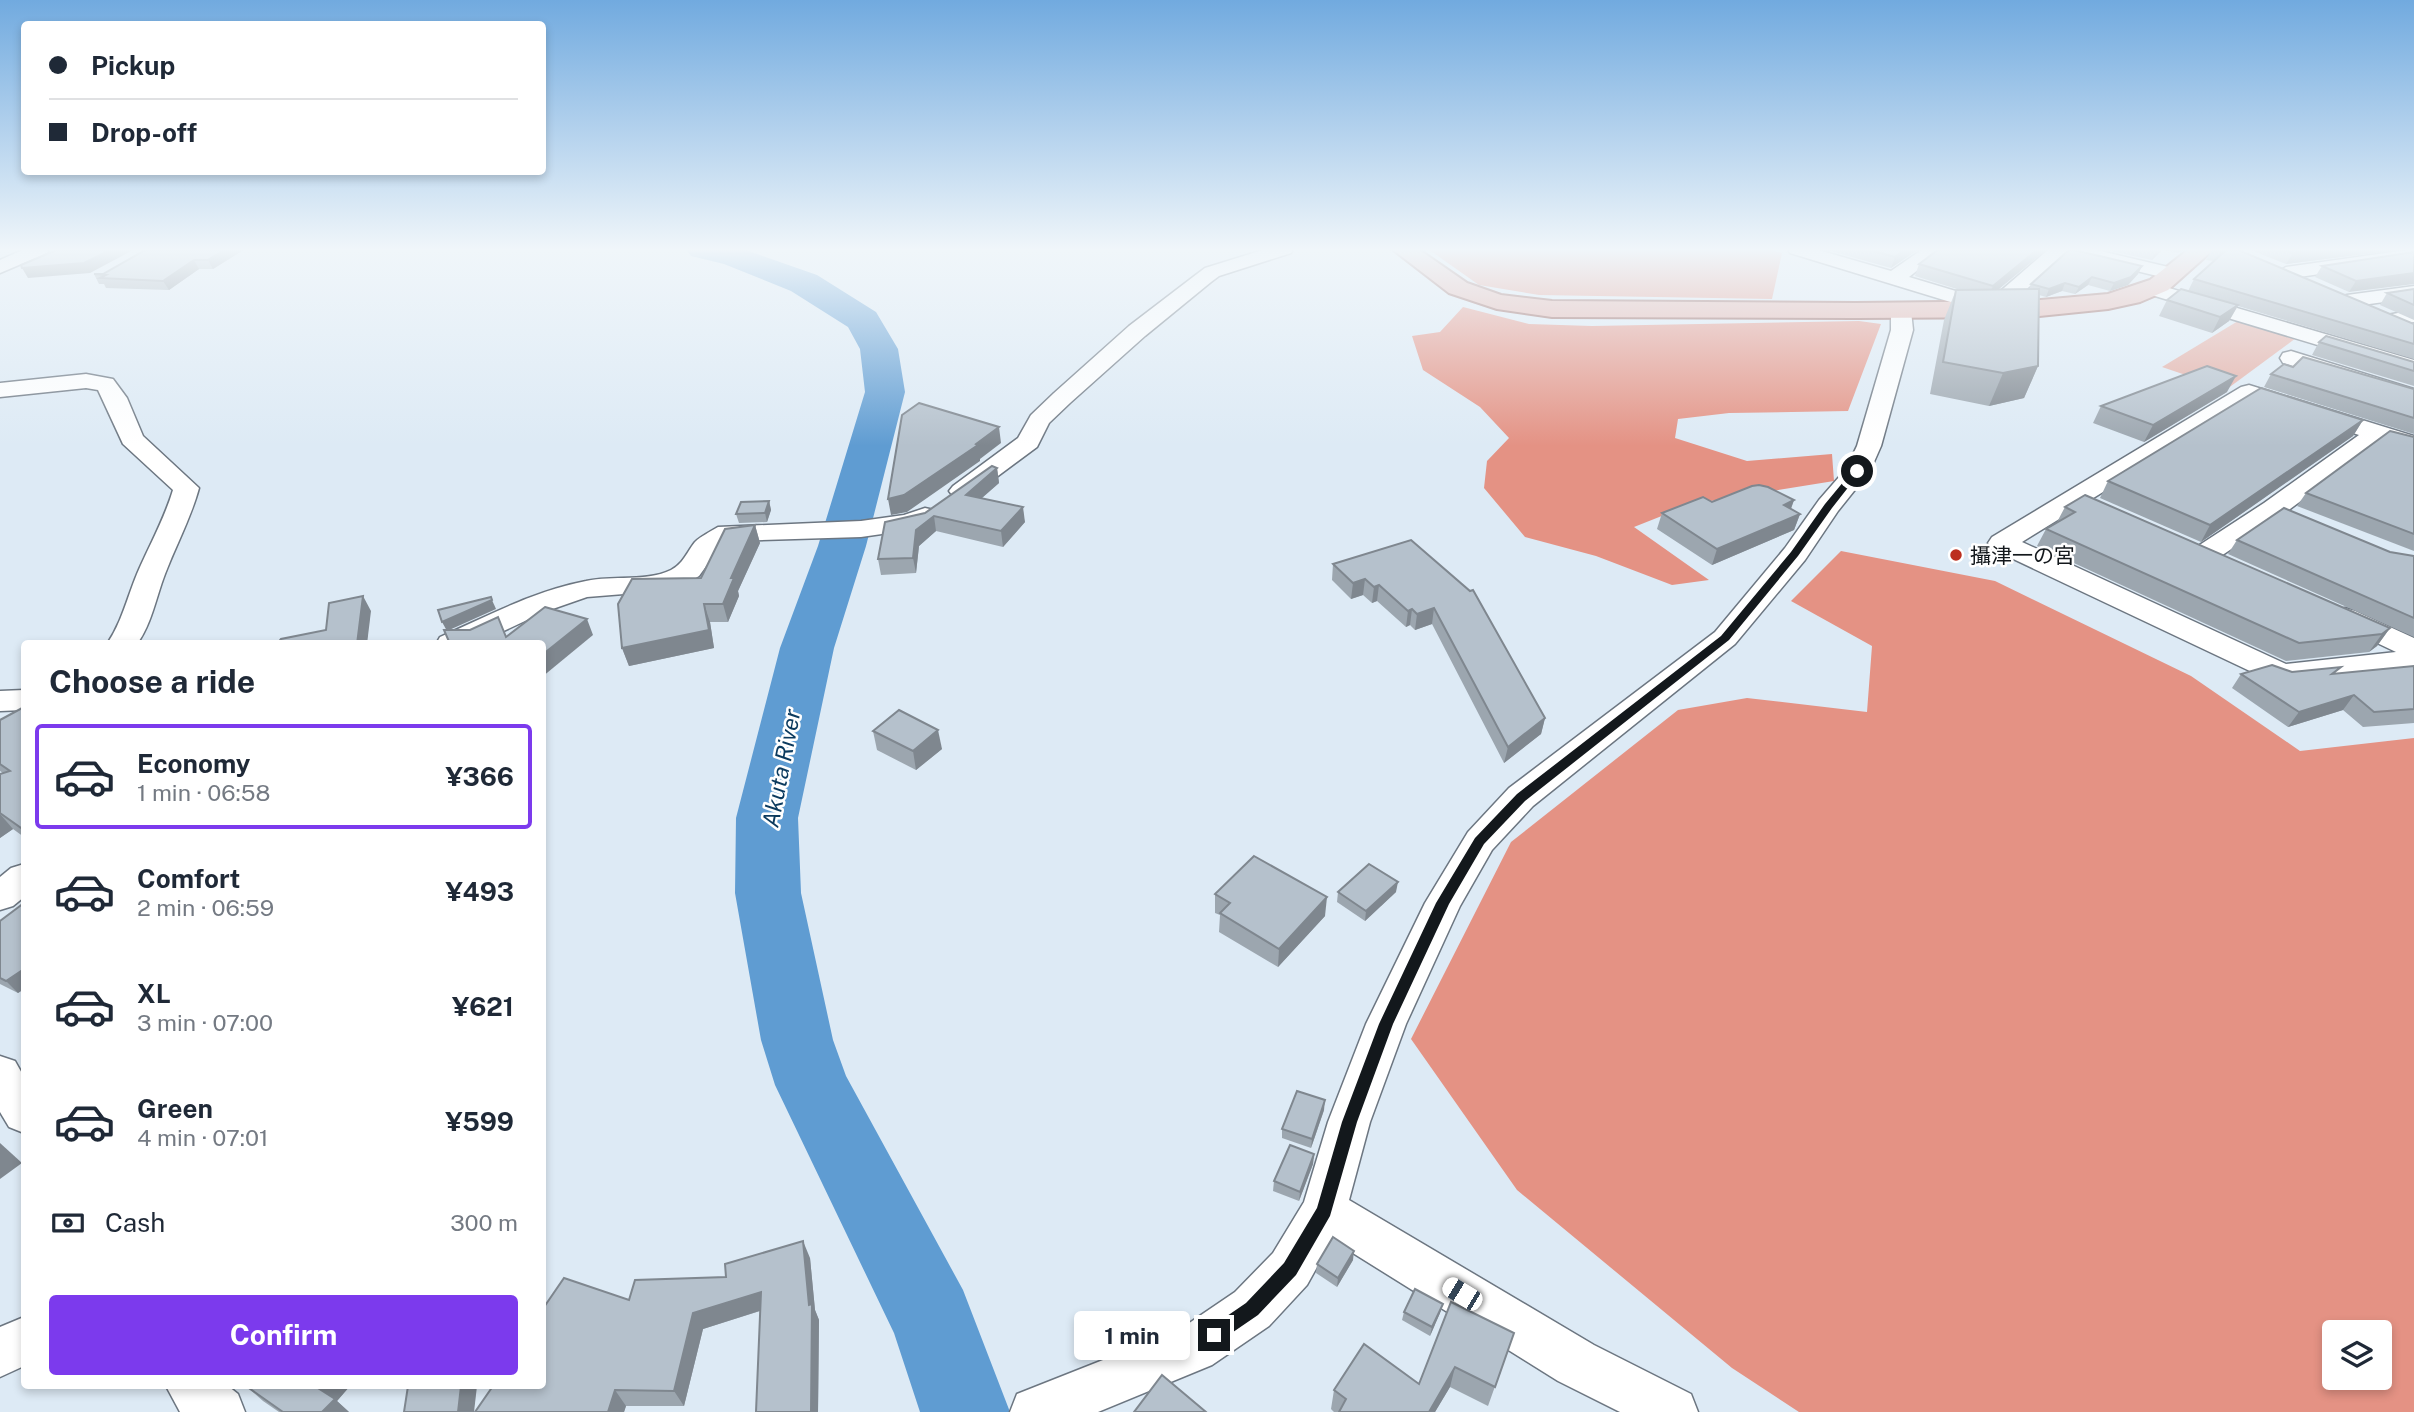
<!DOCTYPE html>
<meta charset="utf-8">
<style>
body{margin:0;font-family:"Public Sans","Noto Sans JP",sans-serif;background:#f2f2f3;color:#1f2937;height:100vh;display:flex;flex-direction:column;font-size:26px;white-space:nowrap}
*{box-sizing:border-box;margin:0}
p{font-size:23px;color:#747a83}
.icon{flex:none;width:38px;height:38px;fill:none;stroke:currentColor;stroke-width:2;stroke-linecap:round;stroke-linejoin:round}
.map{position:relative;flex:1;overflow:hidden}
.drawer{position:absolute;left:21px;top:640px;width:525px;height:749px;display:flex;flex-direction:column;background:#fff;border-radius:7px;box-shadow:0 4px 10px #0003}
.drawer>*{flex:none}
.hud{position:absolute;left:21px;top:21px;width:525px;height:154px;border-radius:7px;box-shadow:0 4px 10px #0003;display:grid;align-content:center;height:154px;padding:0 28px;background:#fff}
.tools{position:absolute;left:2322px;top:1320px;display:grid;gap:14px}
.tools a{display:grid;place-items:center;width:70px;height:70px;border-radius:7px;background:#fff;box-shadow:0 4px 10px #0003;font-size:35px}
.end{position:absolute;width:32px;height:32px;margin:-16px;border:9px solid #13181c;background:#fff;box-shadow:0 0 0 4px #fff}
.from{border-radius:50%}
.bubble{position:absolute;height:49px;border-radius:7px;background:#fff;box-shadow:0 4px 10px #0003;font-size:23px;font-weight:700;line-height:49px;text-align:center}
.car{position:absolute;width:21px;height:42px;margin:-21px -10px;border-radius:9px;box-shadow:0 0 5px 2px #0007;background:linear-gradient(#fff 24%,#345 0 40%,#fff 0 76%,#345 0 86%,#fff 0)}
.hud b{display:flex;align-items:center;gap:24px;height:66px;font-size:26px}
.hud b+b{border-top:2px solid #e0e1e3}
.hud i{width:18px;height:18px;background:#1f2937}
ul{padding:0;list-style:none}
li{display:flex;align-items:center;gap:21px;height:105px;margin:0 14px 10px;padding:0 14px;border:4px solid transparent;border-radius:7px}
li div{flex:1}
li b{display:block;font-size:26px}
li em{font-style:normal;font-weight:700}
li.active{border-color:#7c3aed}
li>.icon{width:63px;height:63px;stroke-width:1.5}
h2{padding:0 28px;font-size:32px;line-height:84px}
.pay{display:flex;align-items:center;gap:18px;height:77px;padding:0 28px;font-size:26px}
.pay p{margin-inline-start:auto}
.cta{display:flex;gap:14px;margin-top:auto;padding:14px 28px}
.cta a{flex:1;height:80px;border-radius:7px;background:#7c3aed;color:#fff;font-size:28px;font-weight:700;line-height:80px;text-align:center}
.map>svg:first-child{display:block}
.green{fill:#e4aca2}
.forest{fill:#e49284;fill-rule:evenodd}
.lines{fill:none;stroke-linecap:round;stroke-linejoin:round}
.river{fill:#5f9cd2;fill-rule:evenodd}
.minor-casing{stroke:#6c7681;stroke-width:3}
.primary-casing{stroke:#8e544d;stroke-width:4}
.minor{fill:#fff;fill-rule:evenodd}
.primary{fill:#e3aca4;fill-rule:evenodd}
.wall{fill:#9ca6af}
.shaded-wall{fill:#7f878f}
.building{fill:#b5c1cc;stroke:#7f878f;stroke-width:2}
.route{fill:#13181c}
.poi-dot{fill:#bc2f20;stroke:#fff;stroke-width:2.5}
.labels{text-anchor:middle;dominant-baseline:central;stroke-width:5;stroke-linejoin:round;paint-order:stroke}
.poi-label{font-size:21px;fill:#13181c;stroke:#fff;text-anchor:start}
.water-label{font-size:23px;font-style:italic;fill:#0b3a5e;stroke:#fff}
</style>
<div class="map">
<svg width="2414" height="1412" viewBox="0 0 2414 1412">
<rect width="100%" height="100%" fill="#ddeaf5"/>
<path class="green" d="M2238,321L2296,338L2227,389L2162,367Z"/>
<g class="forest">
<path d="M1428,249H1766L1782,253L1772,299L1539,295L1479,285Z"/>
<path d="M1463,307L1529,324L1592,326L1859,321L1881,324L1848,411L1729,413L1678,419L1675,438L1747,461L1832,454L1834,481L1692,504L1634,527L1709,580L1672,585L1596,556L1525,537L1484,488L1487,461L1509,438L1480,407L1423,370L1412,336L1440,332Z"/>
<path d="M1841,551L1995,581L2191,676L2300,751L2414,738V1412H1799L1732,1368L1517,1190L1411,1039L1511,842L1678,710L1747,698L1867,712L1872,646L1791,601ZM2334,1332H2380V1377H2334Z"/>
</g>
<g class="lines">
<path class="river" d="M686,249H743L817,275L876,312L898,349L905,392L866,546L834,648L798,818L801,893L833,1040L846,1076L963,1290L1010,1412H920L894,1333L775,1085L761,1040L735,893L736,818L780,648L818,546L865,392L860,349L848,327L791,291L724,264L691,256Z"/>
<defs>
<g id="minor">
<path d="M25,249H49L47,253L0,273V260Z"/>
<path d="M1266,249H1293L1291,253L1219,276L1211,282L1145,336L1070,403L1049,423L1037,447L971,496L962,499L953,496L949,491L953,486L1018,438L1031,415L1054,393L1129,326L1197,274L1205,268Z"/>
<path d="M1788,249H1815L1891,271L1923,249H1944L1909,277L1989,301L2049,249H2092L2181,270L2184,274L2174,280L2066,254L2000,313L1993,315L1790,253Z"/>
<path d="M2414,249V260L2286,279L2276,273L2286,267Z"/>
<path d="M2152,283L2414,360V374L2145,293L2142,289L2145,285Z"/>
<path d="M2414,286V298L2347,307L2340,305L2337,301L2340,297L2347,295Z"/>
<path d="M1901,305L1908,307L1911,311L1913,330L1881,446L1870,471L1838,511L1805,560L1735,644L1533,806L1492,850L1460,906L1406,1024L1370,1122L1349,1200L1594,1345L1691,1394L1698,1412H1620L1558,1381L1332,1240L1307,1285L1269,1326L1212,1365L1098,1412H1010L1017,1394L1179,1330L1235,1292L1273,1253L1304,1202L1328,1122L1366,1024L1425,903L1468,832L1509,788L1715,632L1785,548L1819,500L1846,469L1857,446L1891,330V311L1894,307Z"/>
<path d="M2414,310V322L2389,326L2382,324L2379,320L2382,316Z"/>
<path d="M2291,351L2414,389V403L2283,363L2280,358L2283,353Z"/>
<path d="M86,374L113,379L127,398L143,436L199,488C191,518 176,545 165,574C156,597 152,623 137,644H107C122,622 127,598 137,574C149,546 164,520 173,490L123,444L98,390L86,388L0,397V383Z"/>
<path d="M2249,385L2414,436V451L2381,441L2282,515L2215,560L2205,562L2195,560L2191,554L2195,548L2264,503L2359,435L2252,400L2022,542L2286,664L2396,652L2335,623L2330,617L2335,611L2345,608L2355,611L2414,638V670L2282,684L2271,681L1992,549L1988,543L1992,537L2241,387Z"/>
<path d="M925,508L934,510L938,516L934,522L910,530L861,537L733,541L717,551L699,576L682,586L649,592L587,597L544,612L476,644H436L440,637C488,616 534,591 586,581C613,575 646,582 671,570C683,564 687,552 695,542C701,536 710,532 718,527L861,521L904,515Z"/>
<path d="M24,690V710L0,711V691Z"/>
<path d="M24,864V897L13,906L0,910V877L11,868Z"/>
<path d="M0,1056L15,1061L24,1077V1133L9,1127L0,1112Z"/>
<path d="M24,1317V1366L0,1377V1327Z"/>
<path d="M166,1386H228L238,1394L245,1412H180Z"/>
</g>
<path id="primary" d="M1392,249H1418L1467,283L1501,295L1552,301L1856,303L2030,301L2108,294L2150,280L2189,249H2214L2168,290L2140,302L2108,309L2030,317L1856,318L1552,317L1497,309L1449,293Z"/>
</defs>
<use href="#minor" class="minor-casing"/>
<use href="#primary" class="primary-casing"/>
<use href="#minor" class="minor"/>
<use href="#primary" class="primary"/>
</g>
<g class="wall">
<path d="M147,249H245L213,269H199L169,290L106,288L104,284H99L94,274H103Z"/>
<path d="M1823,249H1919L1891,268Z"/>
<path d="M1939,249H2047L1999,289H2029L2031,284L2142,266L2138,274L2128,285L2110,291L2088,285L2075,294L2062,291L2046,297L2039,295L2038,366L2024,398L1989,406L1930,394L1944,320L1956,290H1960L1915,276L1919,264Z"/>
<path d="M2101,249H2186L2179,253L2162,250L2152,260Z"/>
<path d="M2212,249H2236L2414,324V359L2238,306L2229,321L2212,333L2159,316L2167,300L2188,291L2194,279L2214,261L2206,260Z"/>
<path d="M2248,249H2404L2286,264Z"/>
<path d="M2414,252L2349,292L2315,277L2322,266Z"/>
<path d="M2414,289V320L2380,305L2387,293Z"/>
<path d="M2319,342L2414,362V386L2312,355Z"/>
<path d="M2293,367L2414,389V434L2264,387L2271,374Z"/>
<path d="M2227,392L2144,442L2093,423L2101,406Z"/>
<path d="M2363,420L2353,436L2201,542L2100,498L2108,481Z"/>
<path d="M2414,437V551L2297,506L2306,493Z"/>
<path d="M997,468L999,483L982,498L1025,522L1003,547L936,531L919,546L916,573L881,575L878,559L925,513Z"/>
<path d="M1794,500L1791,509L1800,514L1794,530L1712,565L1657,529L1662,513L1712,502Z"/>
<path d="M769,501L771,510L767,522L739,523L736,514Z"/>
<path d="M2065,507L2390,628L2377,646L2369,652L2286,661L2037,546L2046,529L2057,522Z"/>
<path d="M755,525L760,543L738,591L739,596L728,622H710L714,648L629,666L622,648L701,578Z"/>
<path d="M1411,540L1545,718L1541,734L1504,763L1432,624L1415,630L1410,625L1406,627L1377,601L1372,603L1363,595L1351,599L1332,580L1333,564Z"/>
<path d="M2237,540L2390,552L2414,556V637L2228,554Z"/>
<path d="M2414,666V723L2363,727L2343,710L2288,727L2232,688L2241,674L2292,672L2336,674Z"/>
<path d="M24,707V837L13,829L0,838V774L3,773L0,771V720Z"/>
<path d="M873,731L942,749L916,770L877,750Z"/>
<path d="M1338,892H1396L1365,921L1337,902Z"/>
<path d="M1215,894L1325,916L1278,967L1219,932L1220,915L1215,913Z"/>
<path d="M24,903V989L18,993L0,984V921Z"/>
<path d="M1324,1110L1311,1148L1282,1138V1129Z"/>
<path d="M1314,1154L1313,1164L1299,1201L1273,1191L1274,1181Z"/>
<path d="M810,1258L815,1310L819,1320L818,1412H756L760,1311L703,1329L684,1406H626L624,1412H475L629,1300Z"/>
<path d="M1353,1260L1337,1287L1316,1273L1317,1264Z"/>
<path d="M1443,1304L1440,1313L1430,1336L1402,1320L1404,1312Z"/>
<path d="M1514,1333L1488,1406L1450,1387L1435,1412H1334L1331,1409L1334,1390L1419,1384Z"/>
<path d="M246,1386H350L337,1401L349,1412H279L263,1401Z"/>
</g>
<g class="shaded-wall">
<path d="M112,249H135L90,273L28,278L22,268Z"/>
<path d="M226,249H245L213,269L208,260Z"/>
<path d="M1906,249H1919L1891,268L1895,257Z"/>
<path d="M2038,249H2047L1988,298L1993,286Z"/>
<path d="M2157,249H2163L2152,260Z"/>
<path d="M2325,249H2404L2286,264L2293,253Z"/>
<path d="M194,260L199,269L169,290L163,281Z"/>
<path d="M2142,266L2138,274L2128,285L2110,291L2114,283Z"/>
<path d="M2414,273V284L2349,292L2356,281Z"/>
<path d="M2092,277L2088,285L2075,294L2079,287Z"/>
<path d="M2065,283L2062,291L2046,297L2049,289Z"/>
<path d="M2238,305L2229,321L2212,333L2220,317Z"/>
<path d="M2038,366L2024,398L1989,406L2003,373Z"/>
<path d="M2236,376L2227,392L2144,442L2153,425Z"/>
<path d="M2363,420L2353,436L2201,542L2210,525Z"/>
<path d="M999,427L1001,443L980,459V461L907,512L891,515L888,499L976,444Z"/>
<path d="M997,468L999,483L968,510L966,495Z"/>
<path d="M1794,500L1788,516L1784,505Z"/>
<path d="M769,501L771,510L767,522L765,513Z"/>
<path d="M1023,507L1025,522L1003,547L1001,531Z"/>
<path d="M1800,514L1794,530L1712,565L1717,549Z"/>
<path d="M934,516L936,531L919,546L916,573L913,558L916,530Z"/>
<path d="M755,525L760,543L738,591L739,596L728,622L723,604L731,578Z"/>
<path d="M1365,579L1363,595L1351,599L1353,583Z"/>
<path d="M1379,585L1377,601L1372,603L1374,587Z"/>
<path d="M363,596L371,611L367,644H357Z"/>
<path d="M492,600L496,609L447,631L442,622Z"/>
<path d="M704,604L710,622L714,648L629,666L622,648Z"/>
<path d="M1434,608L1432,624L1415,630L1417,614Z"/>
<path d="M1412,609L1410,625L1406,627L1408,611Z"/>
<path d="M587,619L593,635L542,677V655Z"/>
<path d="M2390,628L2377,646L2369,652L2382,634Z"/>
<path d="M2354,695L2343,710L2288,727L2299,712Z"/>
<path d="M1545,718L1541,734L1504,763L1508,747Z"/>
<path d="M938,730L942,749L916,770L913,751Z"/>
<path d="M0,814L13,829L0,838Z"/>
<path d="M1398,882L1396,892L1365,921L1366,911Z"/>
<path d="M1327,897L1325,916L1278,967L1279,949Z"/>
<path d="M24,969V989L18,993L6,981Z"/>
<path d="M1325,1100L1324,1110L1311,1148L1312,1139Z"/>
<path d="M0,1143L22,1163L0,1179Z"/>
<path d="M1314,1154L1313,1164L1299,1201L1300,1192Z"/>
<path d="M803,1241L810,1258L815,1310L819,1320L818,1412H811L809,1305Z"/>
<path d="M1354,1251L1353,1260L1337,1287L1338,1278Z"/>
<path d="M761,1292L769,1308L703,1329L684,1406L674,1391L693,1313Z"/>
<path d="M1443,1304L1440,1313L1430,1336L1432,1327Z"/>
<path d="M1455,1367L1450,1387L1435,1412H1429Z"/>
<path d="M320,1386H350L337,1401L349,1412H322L318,1388Z"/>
<path d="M461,1386H477L474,1412H458Z"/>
<path d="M615,1390L626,1406L624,1412H608Z"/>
</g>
<g class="building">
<path d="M59,249H112L84,263L22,268L21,265Z"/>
<path d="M147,249H226L208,260H194L163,281L100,278L106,275L94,274H103Z"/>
<path d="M1866,249H1906L1895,257Z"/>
<path d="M1939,249H2038L1993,286L1919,264Z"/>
<path d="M2070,249L2142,266L2131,277L2114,283L2092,277L2079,287L2065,283L2049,289L2031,284Z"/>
<path d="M2214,249H2236L2414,324V344L2194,279L2225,251Z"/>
<path d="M2282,249H2325L2293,253Z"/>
<path d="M2414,252V273L2356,281L2322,266Z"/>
<path d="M2039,289L2038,366L2003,373L1943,362L1956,290Z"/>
<path d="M2181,289L2238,305L2220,317L2167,300Z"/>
<path d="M2414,289V305L2387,293Z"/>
<path d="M2326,336L2414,362V371L2319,342Z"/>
<path d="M2303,357L2414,389V418L2271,374L2284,364L2293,367Z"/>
<path d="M2207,366L2236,376L2153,425L2101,406Z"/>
<path d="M2261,388L2363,420L2210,525L2108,481Z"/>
<path d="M919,403L999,427L976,444L978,445L904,495L888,499L902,415Z"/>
<path d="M2390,431L2414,437V534L2306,493Z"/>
<path d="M992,466L997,468L966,495L1023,507L1001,531L934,516L916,530L913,558L878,559L885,522L925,513Z"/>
<path d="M1759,485L1768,487L1794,500L1784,505L1800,514L1717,549L1662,513L1703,497L1712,502L1752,486Z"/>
<path d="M2085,495L2390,628L2382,634L2299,643L2046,529L2075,512L2065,507Z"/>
<path d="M769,501L765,513L736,514L741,502Z"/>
<path d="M2284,508L2390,552L2414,556V618L2237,540Z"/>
<path d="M755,525L731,578H734L723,604H704L709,630L622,648L618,604L632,579L701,578L725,529Z"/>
<path d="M1411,540L1470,591L1473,590L1545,718L1508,747L1434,608L1417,614L1412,609L1408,611L1379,585L1374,587L1365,579L1353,583L1333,564Z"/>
<path d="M363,596L357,644H277L281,639L326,630L329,603Z"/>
<path d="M491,597L492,600L442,622L438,610Z"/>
<path d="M545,607L587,619L542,655V644H450L444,630H470L498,617L506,637Z"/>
<path d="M2272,665L2292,672L2341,667L2332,674L2414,666V709L2374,712L2354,695L2299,712L2241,674Z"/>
<path d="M24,707V830L0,813V774L10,771L0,764V720Z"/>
<path d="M899,710L938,730L913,751L873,731Z"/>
<path d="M1254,856L1327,897L1279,949L1220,913L1230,903L1215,894Z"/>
<path d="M1369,864L1398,882L1366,911L1338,892Z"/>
<path d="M24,903V969L6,981L0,978V921Z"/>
<path d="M1297,1091L1325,1100L1312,1139L1282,1129Z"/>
<path d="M1290,1145L1314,1154L1300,1192L1274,1181Z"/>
<path d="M1333,1237L1354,1251L1338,1278L1317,1264Z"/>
<path d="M803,1241L809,1305L812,1304L811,1412H756L761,1292L693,1313L674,1391L615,1390L608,1412H475L493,1386H542V1310L564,1278L629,1300L635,1280L726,1277L725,1264Z"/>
<path d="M1415,1289L1443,1304L1432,1327L1404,1312Z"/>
<path d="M1451,1302L1514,1333L1495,1387L1455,1367L1429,1412H1339L1346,1399L1334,1390L1364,1344L1419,1384Z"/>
<path d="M1162,1375L1206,1412H1134Z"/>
<path d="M246,1386H320L318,1388L335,1399L322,1412H283Z"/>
<path d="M408,1386H461L458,1412H404Z"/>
</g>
<linearGradient id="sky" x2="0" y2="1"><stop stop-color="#71aadf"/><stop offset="0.56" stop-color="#f0f6fa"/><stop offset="1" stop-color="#f0f6fa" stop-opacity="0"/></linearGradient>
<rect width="2414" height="446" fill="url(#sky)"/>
<path class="route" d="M1854,469L1861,471L1832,508L1798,556L1729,640L1525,801L1484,844L1449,904L1393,1024L1357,1122L1330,1216L1296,1275L1258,1315L1220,1341L1214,1344L1208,1341L1205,1335L1208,1329L1246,1303L1284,1263L1317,1208L1342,1122L1379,1024L1436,903L1475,838L1517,794L1721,636L1791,552L1825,504Z"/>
<circle class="poi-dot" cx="1956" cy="555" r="7"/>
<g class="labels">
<g class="poi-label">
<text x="1970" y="555">攝津一の宮</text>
</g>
<g class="water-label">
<text transform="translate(781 768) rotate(-79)">Akuta River</text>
</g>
</g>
</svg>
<div class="tools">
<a><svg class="icon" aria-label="layers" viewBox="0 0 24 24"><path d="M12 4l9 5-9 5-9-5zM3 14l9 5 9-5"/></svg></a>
</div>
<i class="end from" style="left:1857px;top:471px"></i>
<i class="end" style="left:1214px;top:1335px"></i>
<div class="bubble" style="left:1074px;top:1311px;width:116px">1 min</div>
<i class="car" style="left:1462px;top:1294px;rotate:301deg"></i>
<div class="hud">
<b><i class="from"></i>Pickup</b>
<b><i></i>Drop-off</b>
</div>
<section class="drawer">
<h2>Choose a ride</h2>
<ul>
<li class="active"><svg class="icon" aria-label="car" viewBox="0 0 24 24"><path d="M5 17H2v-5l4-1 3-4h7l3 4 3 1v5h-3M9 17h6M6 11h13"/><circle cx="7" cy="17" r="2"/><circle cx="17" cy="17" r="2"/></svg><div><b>Economy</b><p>1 min · 06:58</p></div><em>¥366</em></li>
<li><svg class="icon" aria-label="car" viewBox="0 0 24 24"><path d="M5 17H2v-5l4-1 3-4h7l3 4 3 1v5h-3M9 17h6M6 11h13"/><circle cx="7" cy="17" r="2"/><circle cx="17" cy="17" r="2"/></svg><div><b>Comfort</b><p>2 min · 06:59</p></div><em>¥493</em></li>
<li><svg class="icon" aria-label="car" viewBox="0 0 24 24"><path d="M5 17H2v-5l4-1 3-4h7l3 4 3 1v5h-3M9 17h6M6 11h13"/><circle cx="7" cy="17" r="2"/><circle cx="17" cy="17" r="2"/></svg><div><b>XL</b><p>3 min · 07:00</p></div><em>¥621</em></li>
<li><svg class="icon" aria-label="car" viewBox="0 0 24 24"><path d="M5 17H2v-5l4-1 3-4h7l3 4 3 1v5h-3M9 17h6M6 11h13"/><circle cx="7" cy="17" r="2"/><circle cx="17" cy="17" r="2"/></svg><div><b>Green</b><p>4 min · 07:01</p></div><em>¥599</em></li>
</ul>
<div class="pay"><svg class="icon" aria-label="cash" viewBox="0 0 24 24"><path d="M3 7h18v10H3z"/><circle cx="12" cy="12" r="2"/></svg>Cash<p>300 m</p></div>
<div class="cta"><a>Confirm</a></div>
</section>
</div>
